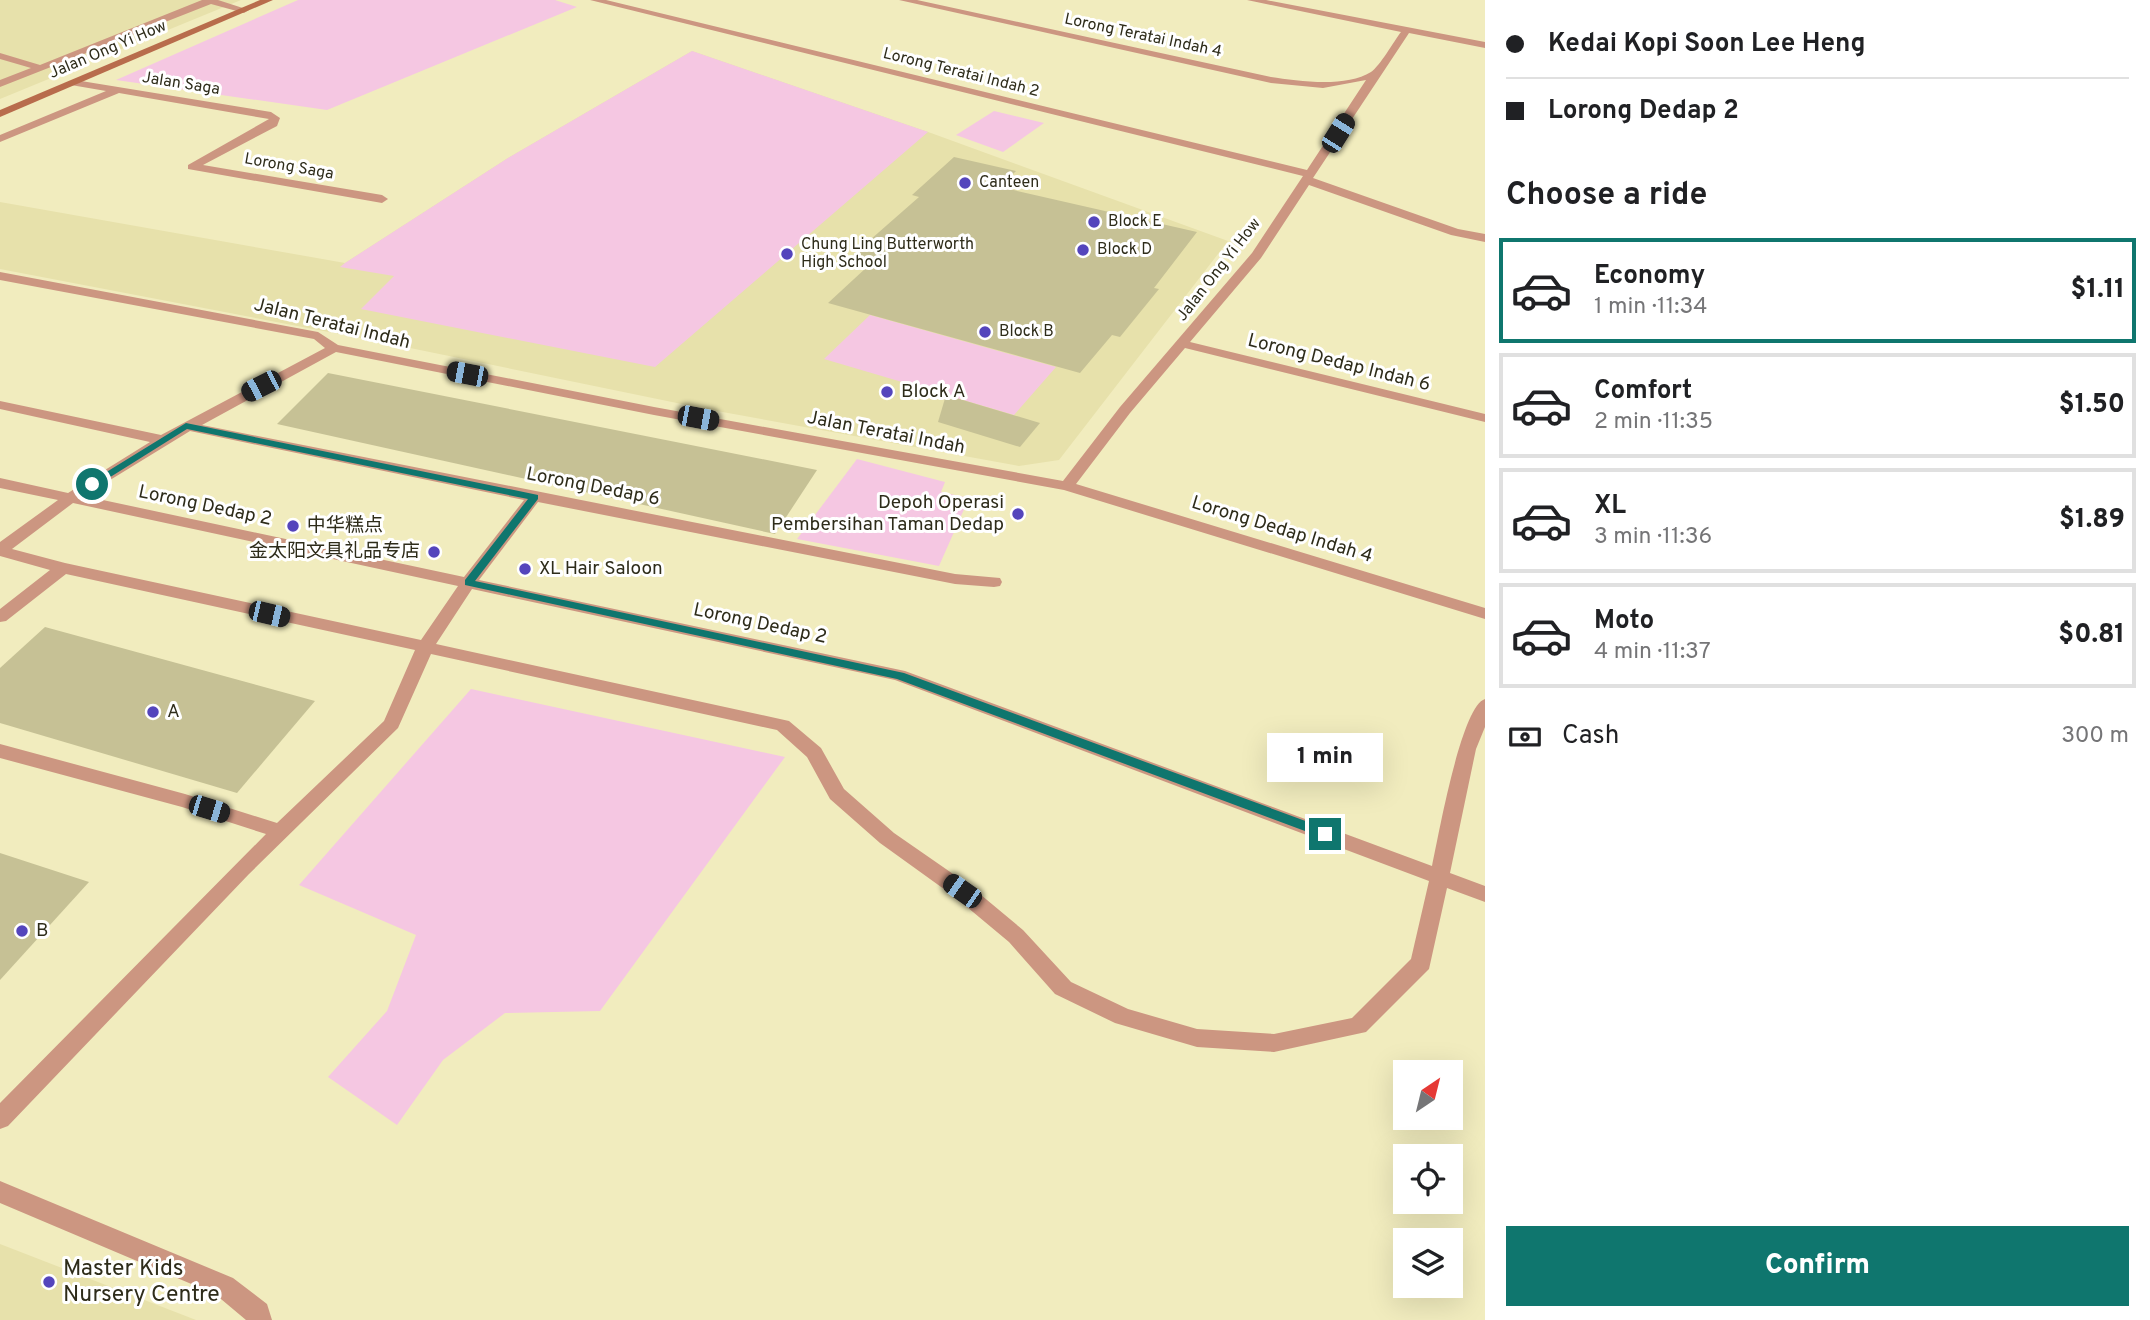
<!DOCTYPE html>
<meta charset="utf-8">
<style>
body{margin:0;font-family:Overpass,"Noto Sans SC",sans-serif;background:#f2f2f2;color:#202124;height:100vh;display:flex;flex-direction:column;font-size:26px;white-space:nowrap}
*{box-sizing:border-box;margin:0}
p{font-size:23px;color:#757577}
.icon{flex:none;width:38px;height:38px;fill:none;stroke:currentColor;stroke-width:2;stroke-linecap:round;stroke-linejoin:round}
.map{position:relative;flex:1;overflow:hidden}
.details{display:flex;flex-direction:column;background:#fff;width:665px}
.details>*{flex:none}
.hud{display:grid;align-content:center;height:154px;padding:0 21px;background:#fff}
.needle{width:46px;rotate:35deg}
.buttons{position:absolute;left:1393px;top:1060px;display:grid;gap:14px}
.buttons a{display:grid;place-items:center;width:70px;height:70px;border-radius:0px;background:#fff;box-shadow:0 7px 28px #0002;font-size:35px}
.end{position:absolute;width:32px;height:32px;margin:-16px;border:9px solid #0f766e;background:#fff;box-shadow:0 0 0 4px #fff}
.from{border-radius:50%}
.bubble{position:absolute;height:49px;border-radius:0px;background:#fff;box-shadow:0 7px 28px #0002;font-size:23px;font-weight:800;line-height:49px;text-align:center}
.car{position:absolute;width:21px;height:42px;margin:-21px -10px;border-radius:9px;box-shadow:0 0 5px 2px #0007;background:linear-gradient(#222 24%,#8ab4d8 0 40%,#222 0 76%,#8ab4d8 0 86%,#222 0)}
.hud b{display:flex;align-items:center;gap:24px;height:66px;font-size:26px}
.hud b+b{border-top:2px solid #e0e0e0}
.hud i{width:18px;height:18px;background:#202124}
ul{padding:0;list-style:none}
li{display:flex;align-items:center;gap:21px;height:105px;margin:0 14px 10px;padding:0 7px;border:4px solid #e0e0e0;border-radius:0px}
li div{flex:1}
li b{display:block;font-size:26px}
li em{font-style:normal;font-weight:800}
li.current{border-color:#0f766e}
li>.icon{width:63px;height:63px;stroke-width:1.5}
h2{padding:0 21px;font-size:32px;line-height:84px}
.pay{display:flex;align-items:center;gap:18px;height:77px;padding:0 21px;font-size:26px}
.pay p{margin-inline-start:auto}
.button{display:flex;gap:14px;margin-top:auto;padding:14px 21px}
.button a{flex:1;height:80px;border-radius:0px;background:#0f766e;color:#fff;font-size:28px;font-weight:800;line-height:80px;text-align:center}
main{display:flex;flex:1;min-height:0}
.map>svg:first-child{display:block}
.built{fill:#e7e1ab}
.green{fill:#f5c7e2}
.building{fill:#c6c195}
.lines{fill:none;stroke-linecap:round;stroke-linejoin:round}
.street{fill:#cc9681;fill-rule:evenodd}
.secondary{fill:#b86c4c;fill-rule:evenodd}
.route{fill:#0f766e}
.poi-dot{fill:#5445bc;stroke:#fff;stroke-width:2.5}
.labels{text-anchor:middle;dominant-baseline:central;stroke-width:6;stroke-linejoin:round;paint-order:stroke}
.far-street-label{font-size:16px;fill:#2e2c1a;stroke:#fff}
.far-poi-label{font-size:16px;fill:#2e2c1a;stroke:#fff;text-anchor:start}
.street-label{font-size:19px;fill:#2e2c1a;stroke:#fff}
.poi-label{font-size:19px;fill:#2e2c1a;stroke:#fff;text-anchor:start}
.near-poi-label{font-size:23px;fill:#2e2c1a;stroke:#fff;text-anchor:start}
</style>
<main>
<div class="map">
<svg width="1485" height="1320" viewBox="0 0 1485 1320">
<rect width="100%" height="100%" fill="#f1ecbe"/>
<g class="built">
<path d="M0,0H241L0,99Z"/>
<path d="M692,51L931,133L1228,241L1059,460L1019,466L706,409L376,341L0,269V202L345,263L508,158Z"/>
<path d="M0,1244L196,1320H0Z"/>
</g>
<g class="green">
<path d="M298,0H555L577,7L327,110L116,80Z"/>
<path d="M692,51L928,132L655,367L361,309L394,276L340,267L345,263L508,158Z"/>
<path d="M994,111L1044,123L1003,152L956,135Z"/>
<path d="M870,315L1056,367L1014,415L824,359Z"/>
<path d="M857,459L945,482L941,492L969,498L939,566L797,539Z"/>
<path d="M471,689L785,757L600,1011L505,1013L443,1060L397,1125L328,1077L387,1011L416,935L299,885Z"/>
</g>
<g class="building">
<path d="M954,157L1016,171L1000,187L1197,232L1154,288L1159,289L1120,337L1112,335L1080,373L828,303L867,267L846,261L919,197L912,195Z"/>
<path d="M328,373L817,470L775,534L277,424Z"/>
<path d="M946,395L1040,423L1020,447L938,422Z"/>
<path d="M45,627L315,701L237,793L0,723V668Z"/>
<path d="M0,853L89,882L0,980Z"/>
</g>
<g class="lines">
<g class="street">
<path d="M202,0H218L249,10L244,13L211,4L0,87V80L31,68L0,59V53L40,65Z"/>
<path d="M590,0H606L1307,170L1366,80L1323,88L1271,83L899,0H917L1271,77C1298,81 1346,88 1371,72C1380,66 1394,41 1401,32L1247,0H1266L1485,42V48L1409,33L1313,178L1458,229L1485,234V242L1451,235L1309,185L1261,258L1190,342L1485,414V422L1185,348L1130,413L1076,484L1485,608V619L1064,490L654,415L336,352L202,425L955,574L1000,578L1002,582L1000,586L994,587L955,584L538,502L479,580L905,671L1432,866C1438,839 1461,706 1485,699V727L1476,749L1450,873L1485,886V902L1447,888L1429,969L1366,1032L1274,1052L1197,1047L1115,1023L1055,994L1009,942L955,897L880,843L830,799L807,757L777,730L431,654L398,728L249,874L8,1126L0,1129V1103L266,834L182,807L0,758V744L185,794L277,823L384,721L415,650L66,574L6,621L0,622V609L50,570L0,556V542L58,500L0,488V478L68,493L150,442L0,409V401L161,435L325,348L314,339L0,280V272L318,332L338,345L654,407L1063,481L1120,407L1252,253L1303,176ZM190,431L524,500L464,577L84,496ZM73,503L458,586L421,640L65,563L12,549ZM472,589L895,680L1429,881L1411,959L1352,1018L1274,1034L1197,1029L1128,1009L1071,982L1023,930L969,885L894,833L844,789L821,748L789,721L436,644Z"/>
<path d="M75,80L271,112L280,118L277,126L203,165L382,195L388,199L382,203L188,169V165L269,119L119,93L0,142V135L106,91L71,85L70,83Z"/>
<path d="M0,1181L233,1278L267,1304L272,1320H246L215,1294L0,1203Z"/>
</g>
<path class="secondary" d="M260,0H273L0,117V110Z"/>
</g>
<path class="route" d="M186,423L538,495V499L475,581L904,673L1330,830L1332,834L1325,838L1321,837L897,679L465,585V580L528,499L187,429L96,486L87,484Z"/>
<g class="poi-dot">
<circle cx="965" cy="183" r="7"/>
<circle cx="1094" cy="222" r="7"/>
<circle cx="1083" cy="250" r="7"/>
<circle cx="787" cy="254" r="7"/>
<circle cx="985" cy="332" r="7"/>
<circle cx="887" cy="392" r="7"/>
<circle cx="1018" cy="514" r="7"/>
<circle cx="293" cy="526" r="7"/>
<circle cx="434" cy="552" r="7"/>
<circle cx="525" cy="569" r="7"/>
<circle cx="153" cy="712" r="7"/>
<circle cx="22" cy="931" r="7"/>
<circle cx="49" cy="1282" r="7"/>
</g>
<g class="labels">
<g class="far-street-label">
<text transform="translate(1143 36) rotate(12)">Lorong Teratai Indah 4</text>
<text transform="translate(108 50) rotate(-23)">Jalan Ong Yi How</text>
<text transform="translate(961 73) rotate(14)">Lorong Teratai Indah 2</text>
<text transform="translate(181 84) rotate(9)">Jalan Saga</text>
<text transform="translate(289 167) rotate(10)">Lorong Saga</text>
<text transform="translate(1219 270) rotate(-52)">Jalan Ong Yi How</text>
</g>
<g class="far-poi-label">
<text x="979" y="183">Canteen</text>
<text x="1108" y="222">Block E</text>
<text x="801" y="245">Chung Ling Butterworth<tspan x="801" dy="18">High School</tspan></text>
<text x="1097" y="250">Block D</text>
<text x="999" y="332">Block B</text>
</g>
<g class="street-label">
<text transform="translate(332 324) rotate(14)">Jalan Teratai Indah</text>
<text transform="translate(1339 363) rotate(14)">Lorong Dedap Indah 6</text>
<text transform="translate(886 433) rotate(11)">Jalan Teratai Indah</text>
<text transform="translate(593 487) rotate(11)">Lorong Dedap 6</text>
<text transform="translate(205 506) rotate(12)">Lorong Dedap 2</text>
<text transform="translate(1282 530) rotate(17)">Lorong Dedap Indah 4</text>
<text transform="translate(760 624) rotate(12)">Lorong Dedap 2</text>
</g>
<g class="poi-label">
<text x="901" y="392">Block A</text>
<text x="1004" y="503" text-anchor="end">Depoh Operasi<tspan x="1004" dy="22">Pembersihan Taman Dedap</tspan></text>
<text x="307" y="526">中华糕点</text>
<text x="420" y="552" text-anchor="end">金太阳文具礼品专店</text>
<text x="539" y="569">XL Hair Saloon</text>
<text x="167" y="712">A</text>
<text x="36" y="931">B</text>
</g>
<g class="near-poi-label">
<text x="63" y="1269">Master Kids<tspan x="63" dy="26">Nursery Centre</tspan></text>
</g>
</g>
</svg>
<div class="buttons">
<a><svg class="needle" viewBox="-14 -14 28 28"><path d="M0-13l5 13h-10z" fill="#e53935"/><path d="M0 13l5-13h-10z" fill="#757577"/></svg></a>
<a><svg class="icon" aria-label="locate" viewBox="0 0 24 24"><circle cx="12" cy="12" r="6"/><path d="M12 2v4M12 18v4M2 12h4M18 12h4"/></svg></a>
<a><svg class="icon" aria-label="layers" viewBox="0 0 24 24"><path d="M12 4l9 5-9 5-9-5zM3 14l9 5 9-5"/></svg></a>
</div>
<i class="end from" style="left:92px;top:484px"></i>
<i class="end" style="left:1325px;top:834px"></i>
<div class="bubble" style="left:1267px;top:733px;width:116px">1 min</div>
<i class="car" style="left:1338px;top:133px;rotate:32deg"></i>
<i class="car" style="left:467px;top:374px;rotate:281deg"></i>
<i class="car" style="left:261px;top:386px;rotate:243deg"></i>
<i class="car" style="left:698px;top:418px;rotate:101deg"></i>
<i class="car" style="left:269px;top:614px;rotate:103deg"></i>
<i class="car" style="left:209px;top:809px;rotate:107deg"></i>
<i class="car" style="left:962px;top:891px;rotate:305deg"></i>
</div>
<section class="details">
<div class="hud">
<b><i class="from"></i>Kedai Kopi Soon Lee Heng</b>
<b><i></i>Lorong Dedap 2</b>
</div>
<h2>Choose a ride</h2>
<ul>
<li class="current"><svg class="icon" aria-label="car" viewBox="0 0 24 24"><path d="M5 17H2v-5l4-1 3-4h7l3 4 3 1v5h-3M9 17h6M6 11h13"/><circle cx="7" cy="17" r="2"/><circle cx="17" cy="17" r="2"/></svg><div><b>Economy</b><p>1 min · 11:34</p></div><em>$1.11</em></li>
<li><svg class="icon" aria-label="car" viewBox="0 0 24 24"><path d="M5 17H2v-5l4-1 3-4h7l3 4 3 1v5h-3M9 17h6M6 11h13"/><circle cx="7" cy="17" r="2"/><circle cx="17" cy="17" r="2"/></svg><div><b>Comfort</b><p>2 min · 11:35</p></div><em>$1.50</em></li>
<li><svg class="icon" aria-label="car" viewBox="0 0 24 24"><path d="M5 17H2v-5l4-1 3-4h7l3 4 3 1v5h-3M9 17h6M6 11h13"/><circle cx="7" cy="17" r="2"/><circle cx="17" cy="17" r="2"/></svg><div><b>XL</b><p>3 min · 11:36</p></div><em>$1.89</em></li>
<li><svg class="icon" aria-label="car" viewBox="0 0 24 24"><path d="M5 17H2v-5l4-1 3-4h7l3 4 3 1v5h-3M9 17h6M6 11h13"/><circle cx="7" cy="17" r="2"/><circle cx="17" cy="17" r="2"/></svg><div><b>Moto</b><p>4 min · 11:37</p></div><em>$0.81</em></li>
</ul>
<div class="pay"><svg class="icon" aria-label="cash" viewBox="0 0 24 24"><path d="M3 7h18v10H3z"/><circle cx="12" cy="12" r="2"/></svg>Cash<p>300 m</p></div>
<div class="button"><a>Confirm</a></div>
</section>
</main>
